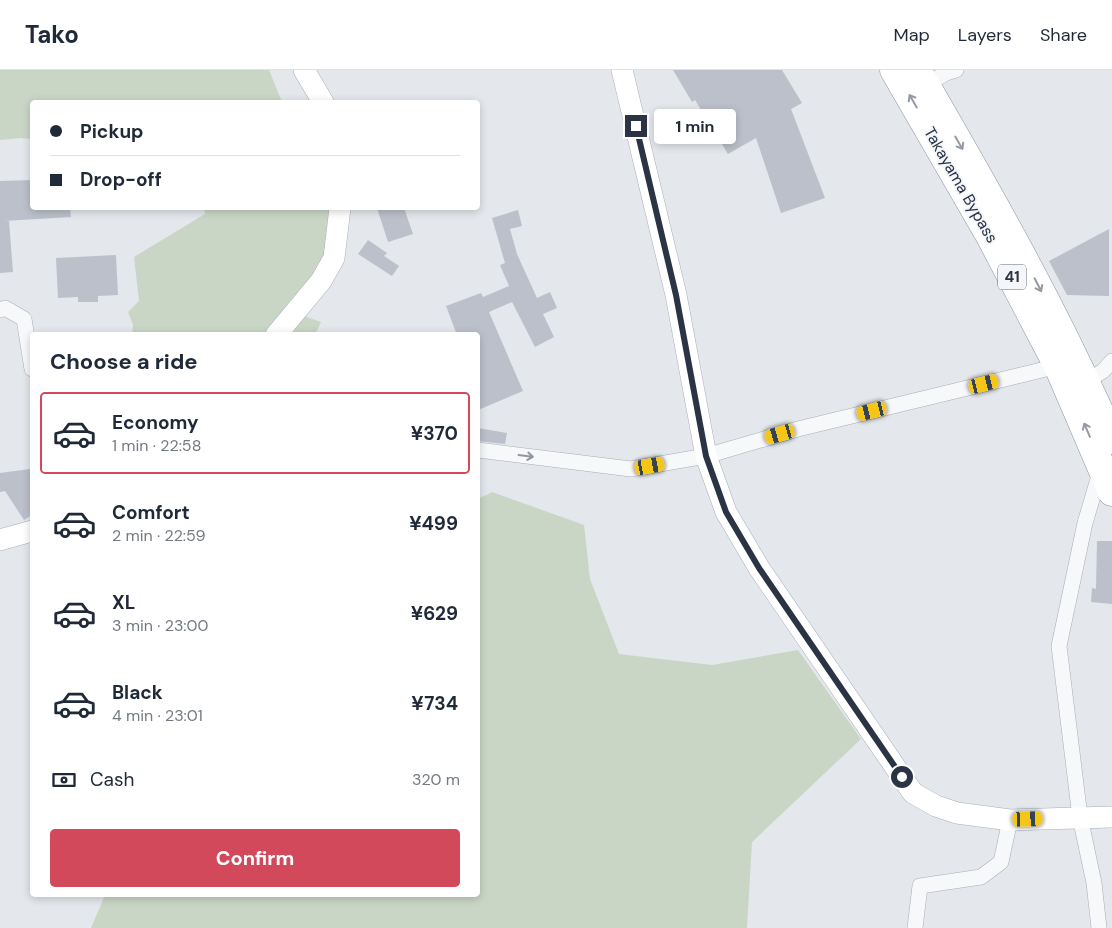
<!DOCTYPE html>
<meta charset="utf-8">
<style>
body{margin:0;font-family:"DM Sans",sans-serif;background:#f2f2f3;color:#1f2937;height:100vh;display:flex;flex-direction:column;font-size:19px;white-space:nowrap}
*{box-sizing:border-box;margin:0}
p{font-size:16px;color:#747a83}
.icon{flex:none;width:28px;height:28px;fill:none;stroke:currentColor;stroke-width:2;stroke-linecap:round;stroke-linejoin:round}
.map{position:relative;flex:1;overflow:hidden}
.details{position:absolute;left:30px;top:262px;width:450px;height:565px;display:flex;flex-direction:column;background:#fff;border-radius:5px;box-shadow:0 2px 8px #0003}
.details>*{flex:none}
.top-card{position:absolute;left:30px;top:30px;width:450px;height:110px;border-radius:5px;box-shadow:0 2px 8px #0003;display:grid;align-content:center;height:110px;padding:0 20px;background:#fff}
.end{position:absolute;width:22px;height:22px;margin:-11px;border:6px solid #2b3445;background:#fff;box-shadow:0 0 0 2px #fff}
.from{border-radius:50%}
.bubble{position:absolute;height:35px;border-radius:5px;background:#fff;box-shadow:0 2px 8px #0003;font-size:16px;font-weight:700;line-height:35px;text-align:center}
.car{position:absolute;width:15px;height:30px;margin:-15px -8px;border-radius:6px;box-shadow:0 0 4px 1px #0007;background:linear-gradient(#f5c518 24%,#345 0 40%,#f5c518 0 76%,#345 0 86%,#f5c518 0)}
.top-card b{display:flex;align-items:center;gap:18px;height:48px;font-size:19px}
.top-card b+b{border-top:1px solid #e0e1e3}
.top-card i{width:12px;height:12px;background:#1f2937}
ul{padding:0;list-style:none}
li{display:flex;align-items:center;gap:15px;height:82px;margin:0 10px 8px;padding:0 10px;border:2px solid transparent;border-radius:5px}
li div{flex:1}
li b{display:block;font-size:19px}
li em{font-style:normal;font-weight:700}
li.on{border-color:#d1495b}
li>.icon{width:45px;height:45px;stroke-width:1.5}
h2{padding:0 20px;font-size:22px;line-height:60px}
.pay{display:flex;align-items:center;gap:12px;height:55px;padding:0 20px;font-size:19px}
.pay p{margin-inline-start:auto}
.primary-button{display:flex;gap:10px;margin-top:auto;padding:10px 20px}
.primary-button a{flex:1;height:58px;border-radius:5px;background:#d1495b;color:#fff;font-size:20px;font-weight:700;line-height:58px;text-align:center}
header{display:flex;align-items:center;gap:30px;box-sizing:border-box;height:70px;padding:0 25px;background:#fff;border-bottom:1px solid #e0e1e3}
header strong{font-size:24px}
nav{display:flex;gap:28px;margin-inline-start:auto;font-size:18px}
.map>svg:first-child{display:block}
.green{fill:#c9d6c5}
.building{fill:#bbc0ca}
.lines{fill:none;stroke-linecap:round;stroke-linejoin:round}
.street-casing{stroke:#a9aeb7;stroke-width:16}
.secondary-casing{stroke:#a9aeb7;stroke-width:22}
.highway-casing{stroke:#8b94a3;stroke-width:29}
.street{stroke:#f7f8fa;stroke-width:15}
.secondary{stroke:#fff;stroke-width:21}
.highway{stroke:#fff;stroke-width:28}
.oneway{stroke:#959aa2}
.oneway2{stroke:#9196a0}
.route{stroke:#2b3445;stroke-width:6}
.labels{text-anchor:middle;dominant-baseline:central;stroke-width:4;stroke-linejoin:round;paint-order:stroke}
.shield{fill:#f4f6f9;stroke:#676e7b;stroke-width:1}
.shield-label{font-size:15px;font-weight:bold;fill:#2b3445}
.street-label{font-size:16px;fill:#2b3445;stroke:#f4f6f9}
</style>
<header>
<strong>Tako</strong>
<nav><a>Map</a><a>Layers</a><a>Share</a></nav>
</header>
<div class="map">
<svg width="1112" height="858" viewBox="0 0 1112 858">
<rect width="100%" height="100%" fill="#e4e7ec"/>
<g class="green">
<path d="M0,0H269L282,32H32V69L21,68L0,70Z"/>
<path d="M204,138H333L326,185L318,202L269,265H132L133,255L128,242L139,231L134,187L205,144Z"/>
<path d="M304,246L321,252L315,265H290Z"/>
<path d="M492,422L584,455L590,509L619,584L712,595L798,580L861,669L752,772L747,858H91L105,825H478V429Z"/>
</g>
<g class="building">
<path d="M673,0H782L802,33L791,39L825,128L781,143L756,68L728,84L695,30L692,32Z"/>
<path d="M32,110V138H70L71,147L4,151H9L13,202L0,203V111Z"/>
<path d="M377,138H404L413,164L388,172Z"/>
<path d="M518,140L522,156L510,159L517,184L537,228L550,222L557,238L543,244L554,267L535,277L512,232L489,242L523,321L478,340V265H457L446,236L481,223L483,227L509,216L500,195L505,193L492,148Z"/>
<path d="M1109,159V226L1067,225L1049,191Z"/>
<path d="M368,170L387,183L384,186L399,196L392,206L358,184Z"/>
<path d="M116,185L118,225L98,226V232H78V227L58,228L56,188Z"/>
<path d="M478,358L507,363L505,374L478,371Z"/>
<path d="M30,399L32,422V445L24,450L5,421L0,422V403Z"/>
<path d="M1097,471H1112V534L1091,532L1092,518L1096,519Z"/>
</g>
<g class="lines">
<defs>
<g id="street">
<path d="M926,15L946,3L956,0"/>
<path d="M0,240L5,238L24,249L32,299"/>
<path d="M1087,311L1103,301L1112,291"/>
<path d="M478,380L631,399L706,386L798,359L1058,296"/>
<path d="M915,858L920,816L981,807L1001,792L1010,750"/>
<path d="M1099,858L1094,813L1080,747L1059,576L1085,453L1101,399"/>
</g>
<g id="secondary">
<path d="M304,0L323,32"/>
<path d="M622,0L676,225L706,386L726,442L759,498L913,723L936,736L957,743L1010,750L1112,747"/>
<path d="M276,265L321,211L334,188L340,138"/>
<path d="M0,470L32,461"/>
</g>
<g id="highway">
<path d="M894,0L990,166L1058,296L1112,422"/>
<path d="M917,0C988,122 1056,241 1112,370"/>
</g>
</defs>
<use href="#street" class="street-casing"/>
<use href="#secondary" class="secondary-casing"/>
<use href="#highway" class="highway-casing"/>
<use href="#street" class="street"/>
<use href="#secondary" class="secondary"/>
<use href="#highway" class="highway"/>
</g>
<defs><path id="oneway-shaft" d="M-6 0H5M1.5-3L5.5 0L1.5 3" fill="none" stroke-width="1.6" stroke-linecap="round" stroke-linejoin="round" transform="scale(1.25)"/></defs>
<g class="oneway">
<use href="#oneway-shaft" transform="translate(913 31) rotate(-120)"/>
<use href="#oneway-shaft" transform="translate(959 73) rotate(60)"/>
<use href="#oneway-shaft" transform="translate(1038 215) rotate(63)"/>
<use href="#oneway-shaft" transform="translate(1087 360) rotate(-113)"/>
</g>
<use class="oneway2" href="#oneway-shaft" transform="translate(526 386) rotate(7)"/>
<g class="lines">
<path class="route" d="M636,56L676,225L706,386L726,442L759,498L902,707"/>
</g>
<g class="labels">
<rect class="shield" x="998" y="194.5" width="28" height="25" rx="4"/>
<g class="shield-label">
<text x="1012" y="207">41</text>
</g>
<g class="street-label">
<text transform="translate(961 115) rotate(60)">Takayama Bypass</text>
</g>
</g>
</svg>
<i class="end from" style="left:902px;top:707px"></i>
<i class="end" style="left:636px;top:56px"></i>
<div class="bubble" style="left:654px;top:39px;width:82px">1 min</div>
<i class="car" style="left:984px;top:314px;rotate:76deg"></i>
<i class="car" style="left:872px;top:341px;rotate:256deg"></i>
<i class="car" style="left:780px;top:364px;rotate:254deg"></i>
<i class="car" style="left:650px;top:396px;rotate:80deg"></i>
<i class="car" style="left:1028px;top:749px;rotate:88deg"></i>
<div class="top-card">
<b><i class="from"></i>Pickup</b>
<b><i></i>Drop-off</b>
</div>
<section class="details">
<h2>Choose a ride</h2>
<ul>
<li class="on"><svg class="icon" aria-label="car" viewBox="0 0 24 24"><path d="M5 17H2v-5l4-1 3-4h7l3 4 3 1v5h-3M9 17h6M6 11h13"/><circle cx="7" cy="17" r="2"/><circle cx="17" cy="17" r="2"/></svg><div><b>Economy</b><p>1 min · 22:58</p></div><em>¥370</em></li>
<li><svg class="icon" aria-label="car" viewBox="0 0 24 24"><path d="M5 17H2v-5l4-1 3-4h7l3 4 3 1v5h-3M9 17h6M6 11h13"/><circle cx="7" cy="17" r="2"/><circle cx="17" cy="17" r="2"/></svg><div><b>Comfort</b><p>2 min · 22:59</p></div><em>¥499</em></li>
<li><svg class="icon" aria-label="car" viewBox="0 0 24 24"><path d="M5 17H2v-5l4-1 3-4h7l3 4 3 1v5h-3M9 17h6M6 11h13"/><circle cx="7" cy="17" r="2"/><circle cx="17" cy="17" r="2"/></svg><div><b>XL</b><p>3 min · 23:00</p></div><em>¥629</em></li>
<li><svg class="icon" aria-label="car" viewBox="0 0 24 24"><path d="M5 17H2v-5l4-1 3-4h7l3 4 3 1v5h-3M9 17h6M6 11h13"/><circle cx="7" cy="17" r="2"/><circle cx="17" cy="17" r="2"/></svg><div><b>Black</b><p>4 min · 23:01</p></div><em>¥734</em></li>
</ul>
<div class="pay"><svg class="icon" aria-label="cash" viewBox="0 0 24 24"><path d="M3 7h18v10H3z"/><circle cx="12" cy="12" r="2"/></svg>Cash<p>320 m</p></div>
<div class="primary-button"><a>Confirm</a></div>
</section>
</div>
